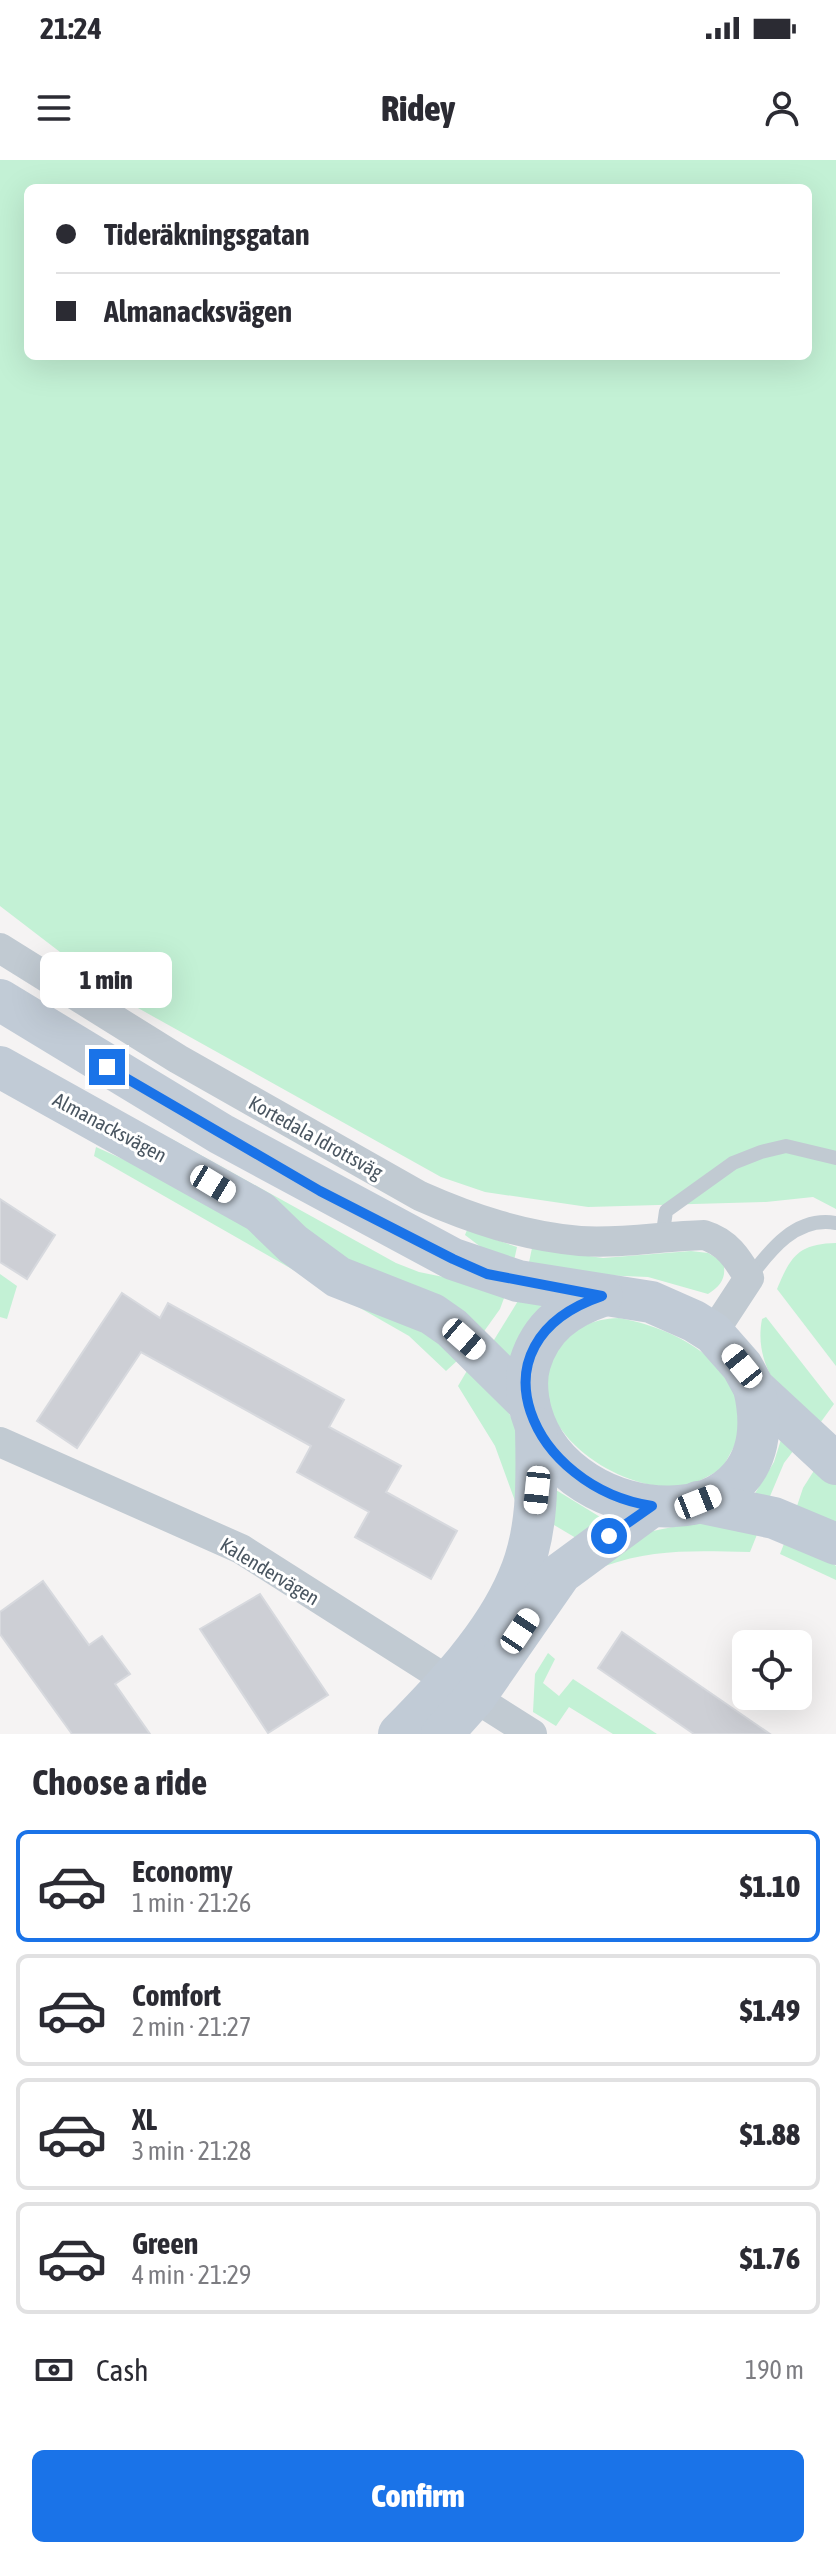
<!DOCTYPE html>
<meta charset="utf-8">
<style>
body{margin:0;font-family:"Asap Condensed",sans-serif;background:#f7f7f7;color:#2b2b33;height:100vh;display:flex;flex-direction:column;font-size:30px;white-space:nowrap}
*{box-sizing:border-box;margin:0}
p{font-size:26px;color:#7c7c81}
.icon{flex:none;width:44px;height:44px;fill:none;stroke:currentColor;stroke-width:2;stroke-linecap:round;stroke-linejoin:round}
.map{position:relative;height:1574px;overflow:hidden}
.sheet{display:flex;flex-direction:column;background:#fff;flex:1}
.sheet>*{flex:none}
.hud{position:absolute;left:24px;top:24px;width:788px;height:176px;border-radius:12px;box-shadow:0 8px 32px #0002;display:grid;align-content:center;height:176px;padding:0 32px;background:#fff}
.fabs{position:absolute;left:732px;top:1470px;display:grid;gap:16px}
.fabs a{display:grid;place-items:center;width:80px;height:80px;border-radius:12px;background:#fff;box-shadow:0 8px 32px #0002;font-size:40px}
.end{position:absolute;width:36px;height:36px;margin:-18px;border:10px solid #1a73e8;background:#fff;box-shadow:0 0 0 4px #fff}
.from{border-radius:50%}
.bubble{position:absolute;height:56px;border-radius:12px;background:#fff;box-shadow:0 8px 32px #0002;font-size:26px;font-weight:800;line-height:56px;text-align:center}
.car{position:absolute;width:24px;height:48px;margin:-24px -12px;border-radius:10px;box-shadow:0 0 6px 2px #0007;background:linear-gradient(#fff 24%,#345 0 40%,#fff 0 76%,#345 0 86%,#fff 0)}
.hud b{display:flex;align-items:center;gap:28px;height:76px;font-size:30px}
.hud b+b{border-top:2px solid #e1e1e2}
.hud i{width:20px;height:20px;background:#2b2b33}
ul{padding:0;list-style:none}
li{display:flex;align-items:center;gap:24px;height:112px;margin:0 16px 12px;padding:0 16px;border:4px solid #e1e1e2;border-radius:12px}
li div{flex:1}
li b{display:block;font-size:30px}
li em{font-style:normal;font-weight:800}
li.current{border-color:#1a73e8}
li>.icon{width:72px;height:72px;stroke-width:1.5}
h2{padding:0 32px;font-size:36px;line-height:96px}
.pay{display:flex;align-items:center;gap:20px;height:88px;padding:0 32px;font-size:30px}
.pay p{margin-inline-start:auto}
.primary-button{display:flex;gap:16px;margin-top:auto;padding:16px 32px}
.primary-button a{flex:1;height:92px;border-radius:12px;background:#1a73e8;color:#fff;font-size:32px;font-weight:800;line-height:92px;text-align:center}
.status{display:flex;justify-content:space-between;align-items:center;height:56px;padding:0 40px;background:#fff;direction:ltr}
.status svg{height:22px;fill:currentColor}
header{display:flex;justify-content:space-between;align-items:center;height:104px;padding:0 32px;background:#fff;font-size:36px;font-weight:800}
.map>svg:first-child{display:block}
.green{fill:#c3f1d5;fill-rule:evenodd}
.building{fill:#cdcfd5;stroke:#d7d9de;stroke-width:2}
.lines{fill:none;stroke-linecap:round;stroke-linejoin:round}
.lane{stroke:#c1cad2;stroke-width:14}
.street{stroke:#c1cad2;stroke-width:30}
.secondary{stroke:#c1cbd6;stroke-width:42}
.route{stroke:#1a73e8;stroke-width:10}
.labels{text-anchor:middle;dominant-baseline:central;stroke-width:6;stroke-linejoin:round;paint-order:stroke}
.street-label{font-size:20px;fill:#4a5661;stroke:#fff}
</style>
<div class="status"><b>21:24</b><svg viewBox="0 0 49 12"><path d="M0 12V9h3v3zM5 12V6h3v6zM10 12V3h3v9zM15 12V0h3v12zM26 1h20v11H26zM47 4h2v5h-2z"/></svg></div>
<header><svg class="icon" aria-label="menu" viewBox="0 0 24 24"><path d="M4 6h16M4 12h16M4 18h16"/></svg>Ridey<svg class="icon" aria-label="person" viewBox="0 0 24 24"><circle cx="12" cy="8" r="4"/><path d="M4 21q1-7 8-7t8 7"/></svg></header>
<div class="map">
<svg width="836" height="1574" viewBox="0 0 836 1574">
<rect width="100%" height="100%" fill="#f5f3f3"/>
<g class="green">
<path d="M0,0H836V1049L813,1037L766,1042L588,1047L485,1032L441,1017L120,838L0,746ZM28,28H808V196H28Z"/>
<path d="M168,977L396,1103L419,1112L507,1130L500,1149L480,1177L374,1119Z"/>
<path d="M96,987L235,1050L412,1157L458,1200L446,1211L409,1176L94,996Z"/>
<path d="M467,1070L517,1087L513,1105L502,1103L465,1075Z"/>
<path d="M836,1083V1206L777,1129C791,1095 799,1084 836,1083Z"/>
<path d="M532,1088L603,1098L691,1091L708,1093L723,1102C727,1117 721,1126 708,1134L648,1117L527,1112Z"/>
<path d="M0,1114L17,1126L7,1159L0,1157Z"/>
<path d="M521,1136L543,1143L510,1199L489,1188Z"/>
<path d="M766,1157L834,1244L815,1270C784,1239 753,1206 762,1159Z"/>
<path d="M619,1158C671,1167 742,1201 742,1263C741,1277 728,1297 722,1309C710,1315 697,1323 683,1327C676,1329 667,1327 659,1326C600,1320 515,1255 557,1190C572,1168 592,1159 619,1158Z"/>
<path d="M468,1209C519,1256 528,1271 515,1341L495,1286L458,1226Z"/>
<path d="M783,1273L797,1286L784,1303L768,1341L754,1335L774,1302Z"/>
<path d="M815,1309L836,1321V1367L795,1352L803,1328Z"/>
<path d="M556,1330L605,1360L581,1381L549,1362Z"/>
<path d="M697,1362L760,1367L750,1392C699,1391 654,1388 605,1406L643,1373Z"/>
<path d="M787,1376L803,1381L836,1406V1420L780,1394Z"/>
<path d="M548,1493L555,1499L543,1523L559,1536L573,1519L657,1574H613L569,1547L556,1566L533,1552L535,1514Z"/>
</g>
<g class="building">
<path d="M0,1039L55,1075L27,1119L0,1102Z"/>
<path d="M122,1133L160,1158L168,1143L344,1240L329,1267L401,1306L386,1332L457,1371L431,1419L355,1377L369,1352L297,1312L311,1286L141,1192L77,1288L37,1261Z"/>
<path d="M43,1421L89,1485L102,1476L130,1514L115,1524L150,1574H72L0,1474V1452Z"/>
<path d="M260,1434L328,1535L268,1573L200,1469Z"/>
<path d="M622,1472L770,1574H694L598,1508Z"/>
</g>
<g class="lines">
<g class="lane">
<path d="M662,1079L666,1051L733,1003L761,992L786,986L836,998"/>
<path d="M749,1118C770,1090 796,1056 836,1063"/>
</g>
<g class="street">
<path d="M0,788L178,899L420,1036C472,1059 523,1076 580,1081C621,1084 663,1076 704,1075C727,1082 737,1098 749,1118L713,1173"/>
<path d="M0,1282L241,1389L532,1574"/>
</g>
<g class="secondary">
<path d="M0,840L221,974L453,1099L518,1121L651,1142L694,1161L713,1173L742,1206L754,1228L836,1304"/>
<path d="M0,907L260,1052L293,1084L338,1117L432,1154L452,1168L529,1244"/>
<path d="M602,1136C566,1148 541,1167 530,1203C525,1219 527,1236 531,1252C565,1374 792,1390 754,1228"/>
<path d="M698,1342L774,1358L836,1384"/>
<path d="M399,1574C443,1529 493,1478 518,1419C539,1372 537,1318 536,1268"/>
<path d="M442,1574L475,1537L561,1413L652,1346"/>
</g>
</g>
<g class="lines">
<path class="route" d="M107,907L320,1031L453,1099L487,1114L602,1136C464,1183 533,1328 652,1346L609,1376"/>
</g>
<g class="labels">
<g class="street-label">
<text transform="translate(110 967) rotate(28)">Almanacksvägen</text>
<text transform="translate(316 977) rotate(29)">Kortedala Idrottsväg</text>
<text transform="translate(270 1411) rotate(31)">Kalendervägen</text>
</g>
</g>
</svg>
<div class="fabs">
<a><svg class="icon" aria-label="locate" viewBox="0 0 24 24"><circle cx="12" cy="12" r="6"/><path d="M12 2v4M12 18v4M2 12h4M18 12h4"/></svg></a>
</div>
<i class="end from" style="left:609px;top:1376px"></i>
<i class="end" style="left:107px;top:907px"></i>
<div class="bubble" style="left:40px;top:792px;width:132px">1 min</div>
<i class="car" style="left:213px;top:1024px;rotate:121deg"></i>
<i class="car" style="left:464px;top:1179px;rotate:131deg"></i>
<i class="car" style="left:742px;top:1206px;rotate:321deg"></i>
<i class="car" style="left:537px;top:1330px;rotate:186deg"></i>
<i class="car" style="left:698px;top:1342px;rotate:68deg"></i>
<i class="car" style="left:520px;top:1471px;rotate:34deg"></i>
<div class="hud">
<b><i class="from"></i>Tideräkningsgatan</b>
<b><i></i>Almanacksvägen</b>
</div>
</div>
<section class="sheet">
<h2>Choose a ride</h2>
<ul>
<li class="current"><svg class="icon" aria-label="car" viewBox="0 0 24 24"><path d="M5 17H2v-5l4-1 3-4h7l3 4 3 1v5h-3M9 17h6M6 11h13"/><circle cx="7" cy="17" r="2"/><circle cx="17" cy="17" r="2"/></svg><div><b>Economy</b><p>1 min · 21:26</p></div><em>$1.10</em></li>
<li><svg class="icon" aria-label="car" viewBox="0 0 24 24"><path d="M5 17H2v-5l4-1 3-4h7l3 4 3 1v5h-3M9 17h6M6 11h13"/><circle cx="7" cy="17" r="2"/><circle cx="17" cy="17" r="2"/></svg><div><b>Comfort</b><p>2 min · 21:27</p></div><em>$1.49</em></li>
<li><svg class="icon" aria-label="car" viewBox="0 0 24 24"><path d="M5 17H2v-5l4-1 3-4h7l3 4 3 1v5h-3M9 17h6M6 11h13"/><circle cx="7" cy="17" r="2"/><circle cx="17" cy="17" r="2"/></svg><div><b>XL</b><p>3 min · 21:28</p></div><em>$1.88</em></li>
<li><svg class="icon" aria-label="car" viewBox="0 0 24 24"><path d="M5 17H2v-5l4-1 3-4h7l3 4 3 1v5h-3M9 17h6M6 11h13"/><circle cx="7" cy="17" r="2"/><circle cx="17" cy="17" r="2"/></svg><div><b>Green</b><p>4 min · 21:29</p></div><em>$1.76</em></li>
</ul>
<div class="pay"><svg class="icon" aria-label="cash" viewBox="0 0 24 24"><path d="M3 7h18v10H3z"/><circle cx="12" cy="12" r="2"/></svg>Cash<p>190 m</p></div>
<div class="primary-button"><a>Confirm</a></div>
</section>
